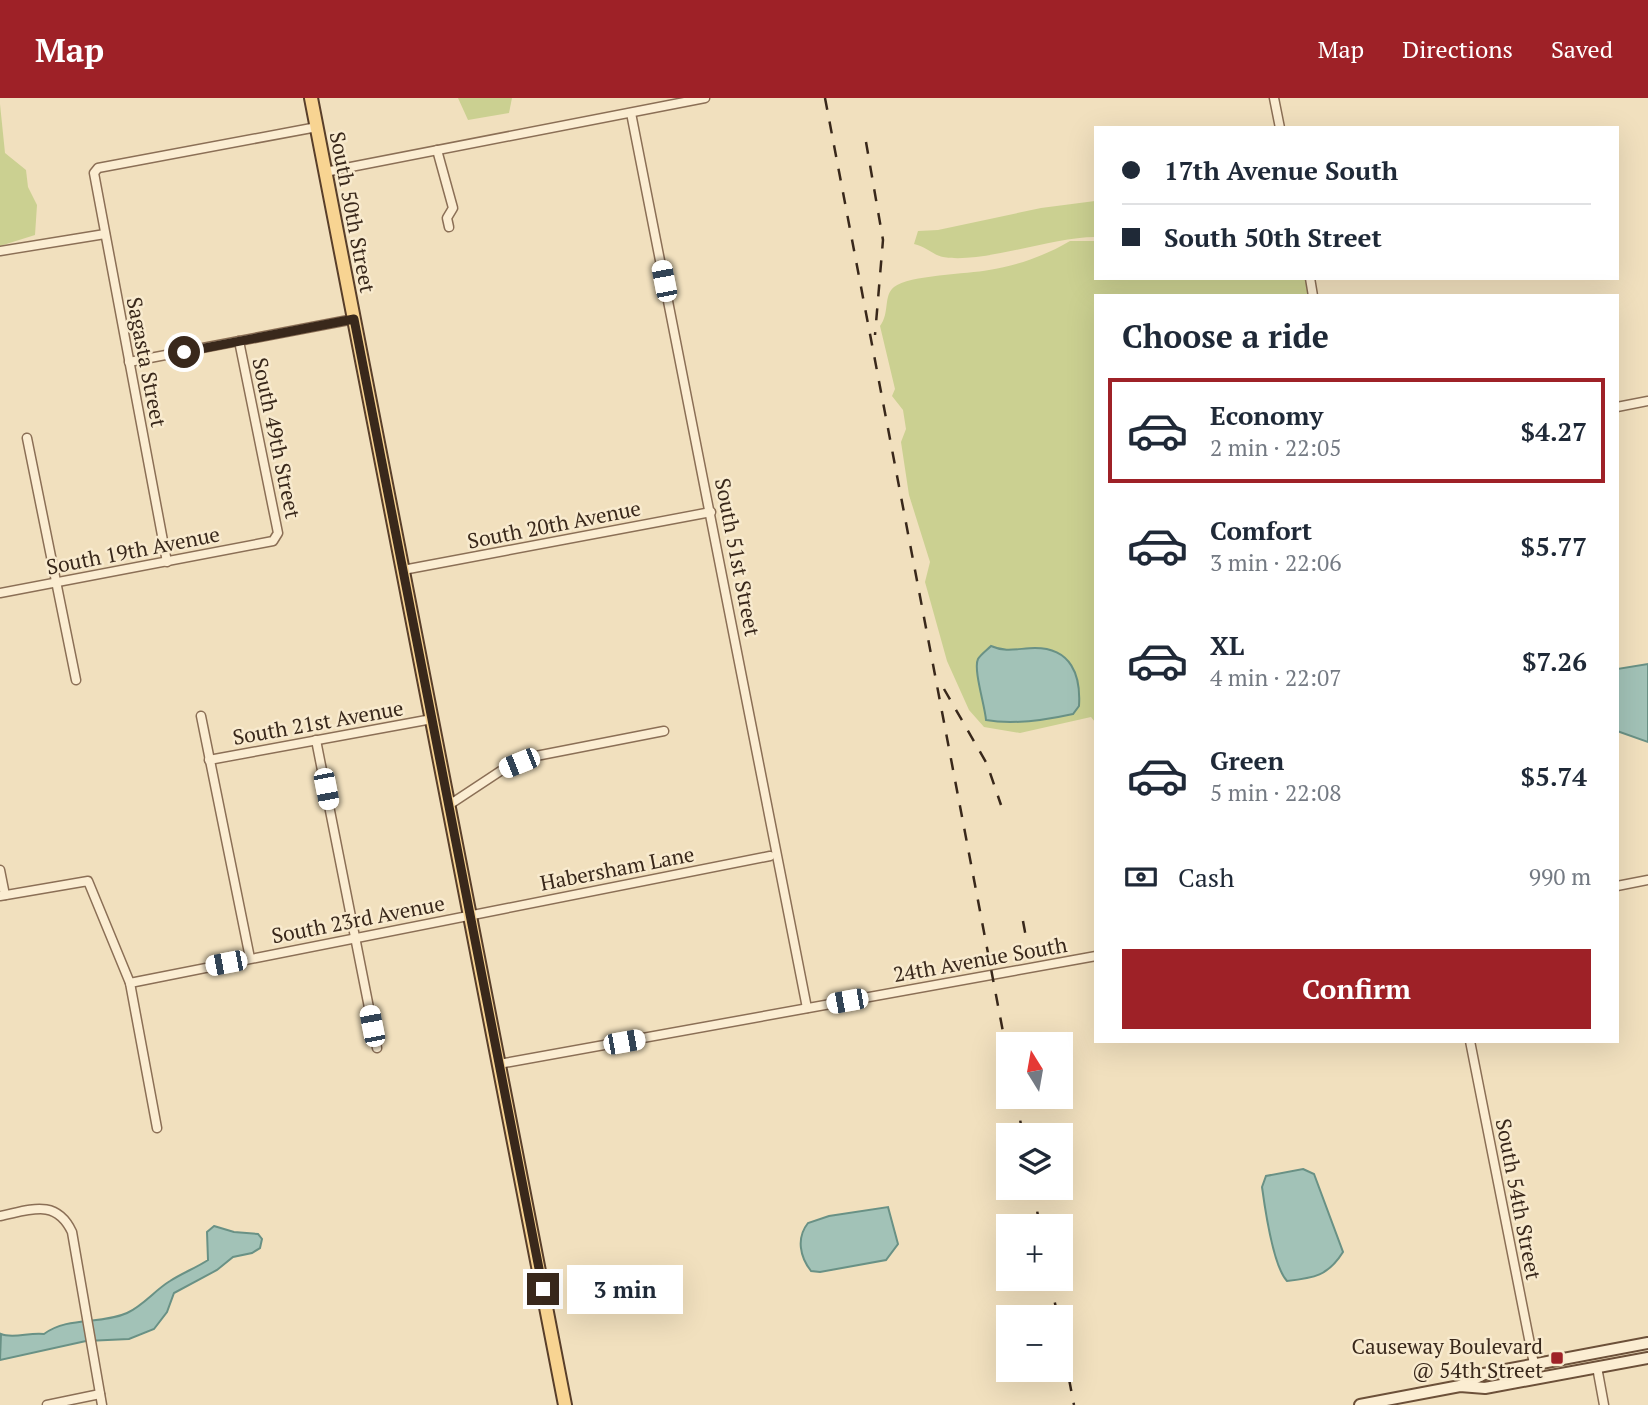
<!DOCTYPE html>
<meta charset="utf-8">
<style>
body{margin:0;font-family:"PT Serif",serif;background:#f2f2f3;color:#1f2937;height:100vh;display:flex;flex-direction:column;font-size:26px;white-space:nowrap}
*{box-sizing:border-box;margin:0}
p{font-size:23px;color:#747a83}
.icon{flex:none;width:38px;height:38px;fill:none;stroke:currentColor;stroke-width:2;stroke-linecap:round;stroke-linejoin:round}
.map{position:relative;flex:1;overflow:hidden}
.drawer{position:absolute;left:1094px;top:196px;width:525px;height:749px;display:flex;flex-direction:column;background:#fff;border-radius:0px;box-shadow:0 7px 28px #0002}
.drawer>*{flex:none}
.hud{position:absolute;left:1094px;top:28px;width:525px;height:154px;border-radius:0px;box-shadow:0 7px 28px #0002;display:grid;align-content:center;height:154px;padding:0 28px;background:#fff}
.needle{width:46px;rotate:349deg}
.controls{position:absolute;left:996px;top:934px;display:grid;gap:14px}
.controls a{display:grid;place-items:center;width:77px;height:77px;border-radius:0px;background:#fff;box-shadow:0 7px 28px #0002;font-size:35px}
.end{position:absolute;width:32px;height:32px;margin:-16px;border:9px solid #39281b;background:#fff;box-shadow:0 0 0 4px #fff}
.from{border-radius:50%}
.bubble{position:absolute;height:49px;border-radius:0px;background:#fff;box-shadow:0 7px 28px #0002;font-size:23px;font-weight:700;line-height:49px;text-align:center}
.car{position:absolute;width:21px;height:42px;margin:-21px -10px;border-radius:9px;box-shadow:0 0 5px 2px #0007;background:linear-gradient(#fff 24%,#345 0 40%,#fff 0 76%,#345 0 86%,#fff 0)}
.hud b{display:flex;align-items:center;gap:24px;height:66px;font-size:26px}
.hud b+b{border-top:2px solid #e0e1e3}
.hud i{width:18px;height:18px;background:#1f2937}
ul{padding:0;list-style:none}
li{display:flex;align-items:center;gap:21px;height:105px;margin:0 14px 10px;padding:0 14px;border:4px solid transparent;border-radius:0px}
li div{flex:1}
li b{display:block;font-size:26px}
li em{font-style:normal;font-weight:700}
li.current{border-color:#9e2127}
li>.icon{width:63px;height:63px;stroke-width:1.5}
h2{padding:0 28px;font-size:32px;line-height:84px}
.pay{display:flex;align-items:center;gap:18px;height:77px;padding:0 28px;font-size:26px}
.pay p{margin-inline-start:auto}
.button{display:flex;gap:14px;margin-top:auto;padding:14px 28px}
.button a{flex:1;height:80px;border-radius:0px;background:#9e2127;color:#fff;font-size:28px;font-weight:700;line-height:80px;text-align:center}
header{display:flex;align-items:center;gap:42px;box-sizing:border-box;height:98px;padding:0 35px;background:#9e2127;color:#fff}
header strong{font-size:33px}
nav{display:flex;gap:38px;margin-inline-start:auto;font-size:24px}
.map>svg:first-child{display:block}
.green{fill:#cbd091}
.water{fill:#a2c2b7;stroke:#699185;stroke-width:2}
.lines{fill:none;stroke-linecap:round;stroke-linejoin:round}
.street-casing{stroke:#8b6f56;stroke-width:11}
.secondary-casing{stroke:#6c5039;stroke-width:14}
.primary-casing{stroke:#583e2a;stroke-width:16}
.street{stroke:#fbedd2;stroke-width:8}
.secondary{stroke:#fbedd2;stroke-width:10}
.primary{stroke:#f8d492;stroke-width:12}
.rail{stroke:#39281b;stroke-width:2.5;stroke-dasharray:12 12;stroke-linecap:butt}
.route{stroke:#39281b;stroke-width:9}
.poi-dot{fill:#9e2127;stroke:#f8eace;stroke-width:2.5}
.labels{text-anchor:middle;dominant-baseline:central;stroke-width:5;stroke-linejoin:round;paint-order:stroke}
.street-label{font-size:21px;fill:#39281b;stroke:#f8eace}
.poi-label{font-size:21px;fill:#39281b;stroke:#f8eace;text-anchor:end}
</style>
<header>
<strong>Map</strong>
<nav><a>Map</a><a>Directions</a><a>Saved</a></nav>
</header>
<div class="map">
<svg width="1648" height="1307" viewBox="0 0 1648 1307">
<rect width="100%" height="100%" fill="#f1e0be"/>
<g class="green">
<path d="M458,0H512L509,15L468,22Z"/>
<path d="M0,6L5,55L26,72L28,89L37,107L35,137L0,148Z"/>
<path d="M1095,103V139C1052,139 983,166 943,159C933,157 925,148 914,146L918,133L938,132L1041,110Z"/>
<path d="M1070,143H1095L1096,180H1306L1310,198H1096L1095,624L1091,619L1020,635L984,629L969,612L947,563L925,484L930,464L909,397L901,344L906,331L903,312L892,298L895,291L880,228C890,215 883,198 894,189C909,177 968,176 989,172C1016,168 1047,157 1070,143Z"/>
</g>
<g class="water">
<path d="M991,548C1006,555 1020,550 1035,550C1071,550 1081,577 1079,608L1073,616C1046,622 1013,627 986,622C985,608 973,571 978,561C981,556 987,552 991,548Z"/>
<path d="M1648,566V644L1617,633V571Z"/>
<path d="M1303,1071L1314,1076L1343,1154C1328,1178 1314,1180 1287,1183C1273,1168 1265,1111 1262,1089L1266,1078Z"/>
<path d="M888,1109L898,1146L886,1162L820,1174L811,1173C800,1159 796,1140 808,1125L829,1118Z"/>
<path d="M214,1128L234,1134L258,1136L262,1141L260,1150L252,1155L233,1159L217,1172L174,1195L167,1214L154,1231L129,1241L86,1243L0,1262L1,1236C13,1241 30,1234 44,1236C68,1218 101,1227 127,1215C144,1207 155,1192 170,1183C182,1175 196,1170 208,1162L207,1134Z"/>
</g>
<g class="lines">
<defs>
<g id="street">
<path d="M1274,0L1280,30"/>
<path d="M631,15L807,910"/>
<path d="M437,52L453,110L447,120L449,129"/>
<path d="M325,74L705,0"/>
<path d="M0,153L105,136"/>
<path d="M1310,180L1313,198"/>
<path d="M129,264L354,221"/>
<path d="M1617,309L1648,303"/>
<path d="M27,340L76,582"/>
<path d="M167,464L94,75L98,70L317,29"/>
<path d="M403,472L711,414"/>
<path d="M0,495L273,443L278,435L239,243"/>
<path d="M201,618L250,860"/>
<path d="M316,642L377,950"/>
<path d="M209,662L432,621"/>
<path d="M449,707L502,672L536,658L664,633"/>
<path d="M0,772L5,797"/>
<path d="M1617,788L1648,782"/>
<path d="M0,798L88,783L130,885L157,1030"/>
<path d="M130,885L770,758"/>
<path d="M1470,943L1534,1266"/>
<path d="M499,966L1096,858"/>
<path d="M0,1118C30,1112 56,1100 72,1134L102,1307"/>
<path d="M1597,1269L1604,1307"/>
<path d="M47,1307L100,1296"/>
</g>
<g id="secondary">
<path d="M1462,1287L1484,1276L1648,1245"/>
<path d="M1360,1307L1460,1288L1485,1290L1648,1260"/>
</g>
<path id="primary" d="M311,0L565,1307"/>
</defs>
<use href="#street" class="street-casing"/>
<use href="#secondary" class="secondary-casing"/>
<use href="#primary" class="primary-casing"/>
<use href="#street" class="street"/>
<use href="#secondary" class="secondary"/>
<use href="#primary" class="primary"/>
<g class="rail">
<path d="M825,0L1008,960"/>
<path d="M866,44L883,142L875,237"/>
<path d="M944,591L987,666L1001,707"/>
<path d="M1023,823L1027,845"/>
<path d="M1016,999L1023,1038"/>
<path d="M1033,1090L1040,1129"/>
<path d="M1050,1181L1058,1220"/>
<path d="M1060,1234L1074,1307"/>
</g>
</g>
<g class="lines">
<path class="route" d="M184,254L354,221L543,1191"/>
</g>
<rect class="poi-dot" x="1550" y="1253" width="14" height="14" rx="3.5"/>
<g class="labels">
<g class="street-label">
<text transform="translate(353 114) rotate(79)">South 50th Street</text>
<text transform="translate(147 264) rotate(79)">Sagasta Street</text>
<text transform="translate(277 340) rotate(78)">South 49th Street</text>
<text transform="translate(554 426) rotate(-11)">South 20th Avenue</text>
<text transform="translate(133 452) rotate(-11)">South 19th Avenue</text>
<text transform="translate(738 459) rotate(79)">South 51st Street</text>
<text transform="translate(318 624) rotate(-10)">South 21st Avenue</text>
<text transform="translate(617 770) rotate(-11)">Habersham Lane</text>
<text transform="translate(358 821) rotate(-11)">South 23rd Avenue</text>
<text transform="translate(980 861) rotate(-10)">24th Avenue South</text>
<text transform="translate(1519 1101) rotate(79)">South 54th Street</text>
</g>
<g class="poi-label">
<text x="1543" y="1248">Causeway Boulevard<tspan x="1543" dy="24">@ 54th Street</tspan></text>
</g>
</g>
</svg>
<div class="controls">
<a><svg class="needle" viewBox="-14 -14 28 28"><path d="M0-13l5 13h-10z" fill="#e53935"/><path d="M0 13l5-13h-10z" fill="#747a83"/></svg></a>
<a><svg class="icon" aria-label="layers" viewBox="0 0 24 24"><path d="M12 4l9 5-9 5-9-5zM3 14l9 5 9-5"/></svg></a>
<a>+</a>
<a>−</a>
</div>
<i class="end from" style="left:184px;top:254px"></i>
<i class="end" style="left:543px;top:1191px"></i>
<div class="bubble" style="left:567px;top:1167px;width:116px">3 min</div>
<i class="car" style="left:664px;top:183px;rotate:349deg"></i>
<i class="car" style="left:519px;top:665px;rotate:248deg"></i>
<i class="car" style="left:326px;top:691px;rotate:169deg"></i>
<i class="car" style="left:226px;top:865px;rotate:259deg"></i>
<i class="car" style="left:847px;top:903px;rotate:260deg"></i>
<i class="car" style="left:372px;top:928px;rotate:349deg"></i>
<i class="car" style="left:624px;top:944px;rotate:80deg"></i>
<div class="hud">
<b><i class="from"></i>17th Avenue South</b>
<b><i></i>South 50th Street</b>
</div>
<section class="drawer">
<h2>Choose a ride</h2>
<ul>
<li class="current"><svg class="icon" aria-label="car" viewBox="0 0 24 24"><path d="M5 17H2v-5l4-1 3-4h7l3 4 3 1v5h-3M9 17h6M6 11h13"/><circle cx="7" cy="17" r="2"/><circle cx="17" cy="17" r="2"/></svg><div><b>Economy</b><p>2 min · 22:05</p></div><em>$4.27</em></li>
<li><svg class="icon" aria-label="car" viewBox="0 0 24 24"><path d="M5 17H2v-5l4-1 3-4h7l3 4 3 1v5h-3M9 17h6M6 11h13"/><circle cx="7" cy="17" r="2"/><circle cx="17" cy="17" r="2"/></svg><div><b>Comfort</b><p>3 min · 22:06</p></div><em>$5.77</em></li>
<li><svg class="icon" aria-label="car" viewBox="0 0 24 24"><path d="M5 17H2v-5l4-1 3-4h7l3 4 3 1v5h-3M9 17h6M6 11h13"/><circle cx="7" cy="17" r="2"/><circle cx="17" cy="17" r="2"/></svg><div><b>XL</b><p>4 min · 22:07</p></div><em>$7.26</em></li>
<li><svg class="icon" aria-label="car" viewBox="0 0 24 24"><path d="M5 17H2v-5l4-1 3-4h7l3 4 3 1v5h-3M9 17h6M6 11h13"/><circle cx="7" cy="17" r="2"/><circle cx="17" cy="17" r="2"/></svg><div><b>Green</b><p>5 min · 22:08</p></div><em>$5.74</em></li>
</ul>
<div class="pay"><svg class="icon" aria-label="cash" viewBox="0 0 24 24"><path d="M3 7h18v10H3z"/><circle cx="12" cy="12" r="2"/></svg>Cash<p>990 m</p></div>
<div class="button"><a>Confirm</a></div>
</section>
</div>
